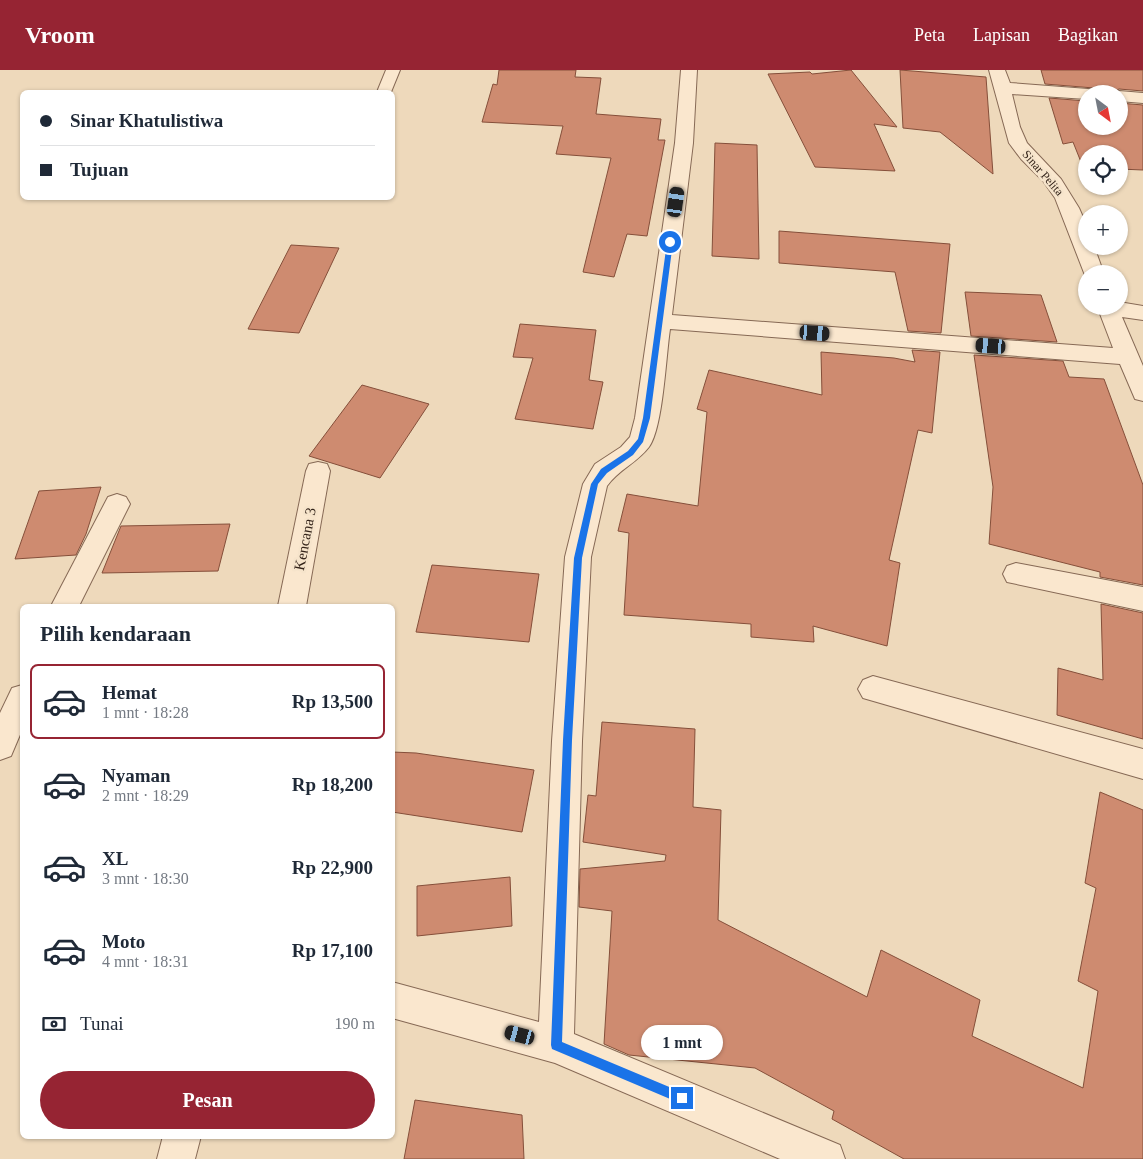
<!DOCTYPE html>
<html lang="id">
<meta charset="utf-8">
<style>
body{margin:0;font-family:"Times New Roman",serif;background:#f6f6f7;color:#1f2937;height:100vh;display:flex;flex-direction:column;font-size:19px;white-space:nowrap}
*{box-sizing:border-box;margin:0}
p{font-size:16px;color:#747a83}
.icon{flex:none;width:28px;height:28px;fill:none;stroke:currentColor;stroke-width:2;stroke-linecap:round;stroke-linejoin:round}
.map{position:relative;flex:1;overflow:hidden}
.sheet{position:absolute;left:20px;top:534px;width:375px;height:535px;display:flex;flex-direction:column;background:#fff;border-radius:8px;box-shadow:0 1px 4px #0004}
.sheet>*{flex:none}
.top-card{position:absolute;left:20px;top:20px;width:375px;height:110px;border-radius:8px;box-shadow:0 1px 4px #0004;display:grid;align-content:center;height:110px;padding:0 20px;background:#fff}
.needle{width:32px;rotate:148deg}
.tools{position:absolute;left:1078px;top:15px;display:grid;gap:10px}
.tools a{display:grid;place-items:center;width:50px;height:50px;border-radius:50%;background:#fff;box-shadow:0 1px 4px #0004;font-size:25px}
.end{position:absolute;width:22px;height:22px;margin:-11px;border:6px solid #1a73e8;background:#fff;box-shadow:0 0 0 2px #fff}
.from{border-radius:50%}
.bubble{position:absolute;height:35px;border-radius:18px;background:#fff;box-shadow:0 1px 4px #0004;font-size:16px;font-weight:800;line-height:35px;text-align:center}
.car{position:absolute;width:15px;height:30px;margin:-15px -8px;border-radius:6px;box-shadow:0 0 4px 1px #0007;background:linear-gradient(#222 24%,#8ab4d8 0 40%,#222 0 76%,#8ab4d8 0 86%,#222 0)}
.top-card b{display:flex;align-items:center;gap:18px;height:48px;font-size:19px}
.top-card b+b{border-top:1px solid #e0e1e3}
.top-card i{width:12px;height:12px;background:#1f2937}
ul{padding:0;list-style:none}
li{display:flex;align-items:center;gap:15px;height:75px;margin:0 10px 8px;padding:0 10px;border:2px solid transparent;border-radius:8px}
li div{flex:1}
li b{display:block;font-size:19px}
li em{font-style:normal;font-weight:800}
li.on{border-color:#962433}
li>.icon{width:45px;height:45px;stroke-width:1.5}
h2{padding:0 20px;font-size:22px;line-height:60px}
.pay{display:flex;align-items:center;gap:12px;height:55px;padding:0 20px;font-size:19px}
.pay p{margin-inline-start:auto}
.cta{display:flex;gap:10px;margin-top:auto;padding:10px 20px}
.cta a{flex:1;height:58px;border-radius:30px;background:#962433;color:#fff;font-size:20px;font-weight:800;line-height:58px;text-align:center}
header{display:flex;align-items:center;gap:30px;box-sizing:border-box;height:70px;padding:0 25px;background:#962433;color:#fff}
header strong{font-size:24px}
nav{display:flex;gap:28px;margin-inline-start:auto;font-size:18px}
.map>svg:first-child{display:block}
.building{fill:#ce8b70;stroke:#854f3a}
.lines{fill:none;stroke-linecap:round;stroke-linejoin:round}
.service-casing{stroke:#866955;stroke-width:2}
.minor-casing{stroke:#866955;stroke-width:2}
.service{fill:#fae7ce;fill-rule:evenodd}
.minor{fill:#fae7ce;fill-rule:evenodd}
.route{fill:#1a73e8}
.labels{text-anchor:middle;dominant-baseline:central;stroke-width:5;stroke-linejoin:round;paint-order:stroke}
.far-street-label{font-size:12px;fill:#34241a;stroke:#f6e4cb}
.street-label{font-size:15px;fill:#34241a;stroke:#f6e4cb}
</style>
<header>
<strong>Vroom</strong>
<nav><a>Peta</a><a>Lapisan</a><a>Bagikan</a></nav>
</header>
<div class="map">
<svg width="1143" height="1089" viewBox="0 0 1143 1089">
<rect width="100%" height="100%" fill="#eed9bb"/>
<g class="building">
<path d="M499,0H576L575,7L601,8L596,44L661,49L658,70H665L647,166L627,164L614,207L583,202L611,88L556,84L563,56L482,52L493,14L497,15Z"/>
<path d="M851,0L897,57L874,54L895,101L815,97L768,4L810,2L812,4Z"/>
<path d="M900,0L986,7L993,104L940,62L903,58Z"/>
<path d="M1041,0H1143V21L1119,19L1110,24H1098L1094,18L1045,14Z"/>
<path d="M1049,28L1086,31V56H1119V33L1143,35V100L1119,99V84H1086V97H1083L1073,72L1063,74Z"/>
<path d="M715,73L757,75L759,189L712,186Z"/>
<path d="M779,161L950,174L941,263L908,261L895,202L779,193Z"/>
<path d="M291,175L339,178L299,263L248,259Z"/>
<path d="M965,222L1041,225L1057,272L971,266Z"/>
<path d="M520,254L596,260L589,310L603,312L593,359L515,349L533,288L513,287Z"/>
<path d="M912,280L940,282L932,363L918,360L889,490L900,493L887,576L813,556L814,572L751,567V554L624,545L629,463L618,461L627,424L698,436L707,342L697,339L709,300L822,325L821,282L894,288L915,292Z"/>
<path d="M974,285L1063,291L1069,307L1104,309L1143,415V515L1100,507V502L989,474L993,417Z"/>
<path d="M362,315L429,334L380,408L309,386Z"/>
<path d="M101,417L86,464L76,485L15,489L39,421Z"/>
<path d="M230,454L218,501L102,503L121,456Z"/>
<path d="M432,495L539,504L529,572L416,562Z"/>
<path d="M1101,534L1143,543V669L1057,645L1058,598L1103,610Z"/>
<path d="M602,652L695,659L693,737L721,740L718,850L867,927L881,880L980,930L972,966L1083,1018L1098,921L1078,911L1096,818L1085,813L1100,722L1143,740V1089H904L832,1049L834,1041L755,998L629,985L604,974L612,841L579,837L580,799L665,791L666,785L583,772L588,725L596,726Z"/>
<path d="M392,682L416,683L534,700L522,762L392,742Z"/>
<path d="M510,807L512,856L417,866V816Z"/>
<path d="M415,1030L522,1045L524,1089H404Z"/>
</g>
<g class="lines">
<defs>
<path id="service" d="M386,0H400L391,22H377Z"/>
<g id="minor">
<path d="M681,0H697L693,73L672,245L1113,278L1097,236H1119V232L1143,236V250L1122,247L1143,296V331L1135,329L1120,294L670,259C666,285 663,358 649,377C637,393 618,400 607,416L591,487L582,671L574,964L840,1075L845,1089H780L555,993L392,948V912L539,952L552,671L565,487L583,414L595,394L621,377L630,367L635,348L675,73Z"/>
<path d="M989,0H1005L1010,13L1088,19L1094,20L1096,24H1086V29L1012,24L1020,57L1027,73L1061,109L1079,138L1086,154V176H1094L1104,204H1086V208L1055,128L1043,111L1021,89L1009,73Z"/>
<path d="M1119,21L1143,23V33L1119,31V24H1112Z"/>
<path d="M318,392L327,394L330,401L306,536H278L306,401L309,394Z"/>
<path d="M117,424L126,427L130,434L79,536H51L108,427Z"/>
<path d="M1016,493L1143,517V541L1007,512L1003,504L1007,496Z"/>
<path d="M873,606L1143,679V709L863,628L858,619L863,610Z"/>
<path d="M22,615V660L11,686L0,690V643L12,618Z"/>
<path d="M163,1066H201L195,1089H157Z"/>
</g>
</defs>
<use href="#service" class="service-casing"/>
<use href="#minor" class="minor-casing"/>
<use href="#service" class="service"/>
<use href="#minor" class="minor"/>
</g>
<path class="route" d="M670,170L673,172L650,348L643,372L633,385L607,403L598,414L582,488L572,670L562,972L686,1024L687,1028L686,1032L682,1034L552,979L551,975L563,670L574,488L591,414L601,399L628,381L638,369L643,348L667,172Z"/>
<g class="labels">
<g class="far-street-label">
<text transform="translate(1043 103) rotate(49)">Sinar Pelita</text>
</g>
<g class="street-label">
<text transform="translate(305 469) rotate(-79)">Kencana 3</text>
</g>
</g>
</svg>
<div class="tools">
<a><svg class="needle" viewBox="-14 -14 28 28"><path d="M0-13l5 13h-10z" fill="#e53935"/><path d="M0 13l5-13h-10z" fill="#747a83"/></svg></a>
<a><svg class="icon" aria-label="locate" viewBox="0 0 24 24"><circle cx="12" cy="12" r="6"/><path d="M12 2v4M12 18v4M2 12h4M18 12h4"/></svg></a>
<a>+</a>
<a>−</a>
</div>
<i class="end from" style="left:670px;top:172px"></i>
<i class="end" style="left:682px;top:1028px"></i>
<div class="bubble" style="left:641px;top:955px;width:82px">1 mnt</div>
<i class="car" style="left:676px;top:132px;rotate:8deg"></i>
<i class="car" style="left:815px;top:263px;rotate:94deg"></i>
<i class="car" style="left:991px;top:276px;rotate:274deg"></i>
<i class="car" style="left:520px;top:965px;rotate:285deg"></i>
<div class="top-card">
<b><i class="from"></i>Sinar Khatulistiwa</b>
<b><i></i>Tujuan</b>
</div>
<section class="sheet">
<h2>Pilih kendaraan</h2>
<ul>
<li class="on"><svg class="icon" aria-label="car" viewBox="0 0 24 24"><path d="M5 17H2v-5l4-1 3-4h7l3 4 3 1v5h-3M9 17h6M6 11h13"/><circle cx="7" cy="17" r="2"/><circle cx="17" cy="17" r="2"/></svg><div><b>Hemat</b><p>1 mnt · 18:28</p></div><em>Rp 13,500</em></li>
<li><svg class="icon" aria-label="car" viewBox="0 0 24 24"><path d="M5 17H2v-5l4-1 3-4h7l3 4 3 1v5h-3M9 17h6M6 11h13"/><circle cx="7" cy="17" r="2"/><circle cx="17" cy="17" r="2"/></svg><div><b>Nyaman</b><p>2 mnt · 18:29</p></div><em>Rp 18,200</em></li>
<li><svg class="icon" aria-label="car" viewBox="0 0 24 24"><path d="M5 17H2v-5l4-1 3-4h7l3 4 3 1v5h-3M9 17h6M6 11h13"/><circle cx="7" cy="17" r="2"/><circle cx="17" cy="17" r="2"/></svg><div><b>XL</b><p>3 mnt · 18:30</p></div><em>Rp 22,900</em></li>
<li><svg class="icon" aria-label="car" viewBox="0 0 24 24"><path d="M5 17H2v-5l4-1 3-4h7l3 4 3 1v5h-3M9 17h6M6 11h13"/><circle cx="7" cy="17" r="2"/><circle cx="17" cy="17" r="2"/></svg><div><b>Moto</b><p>4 mnt · 18:31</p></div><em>Rp 17,100</em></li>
</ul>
<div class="pay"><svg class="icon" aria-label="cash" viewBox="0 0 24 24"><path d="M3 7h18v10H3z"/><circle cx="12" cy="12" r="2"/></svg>Tunai<p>190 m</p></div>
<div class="cta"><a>Pesan</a></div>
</section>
</div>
